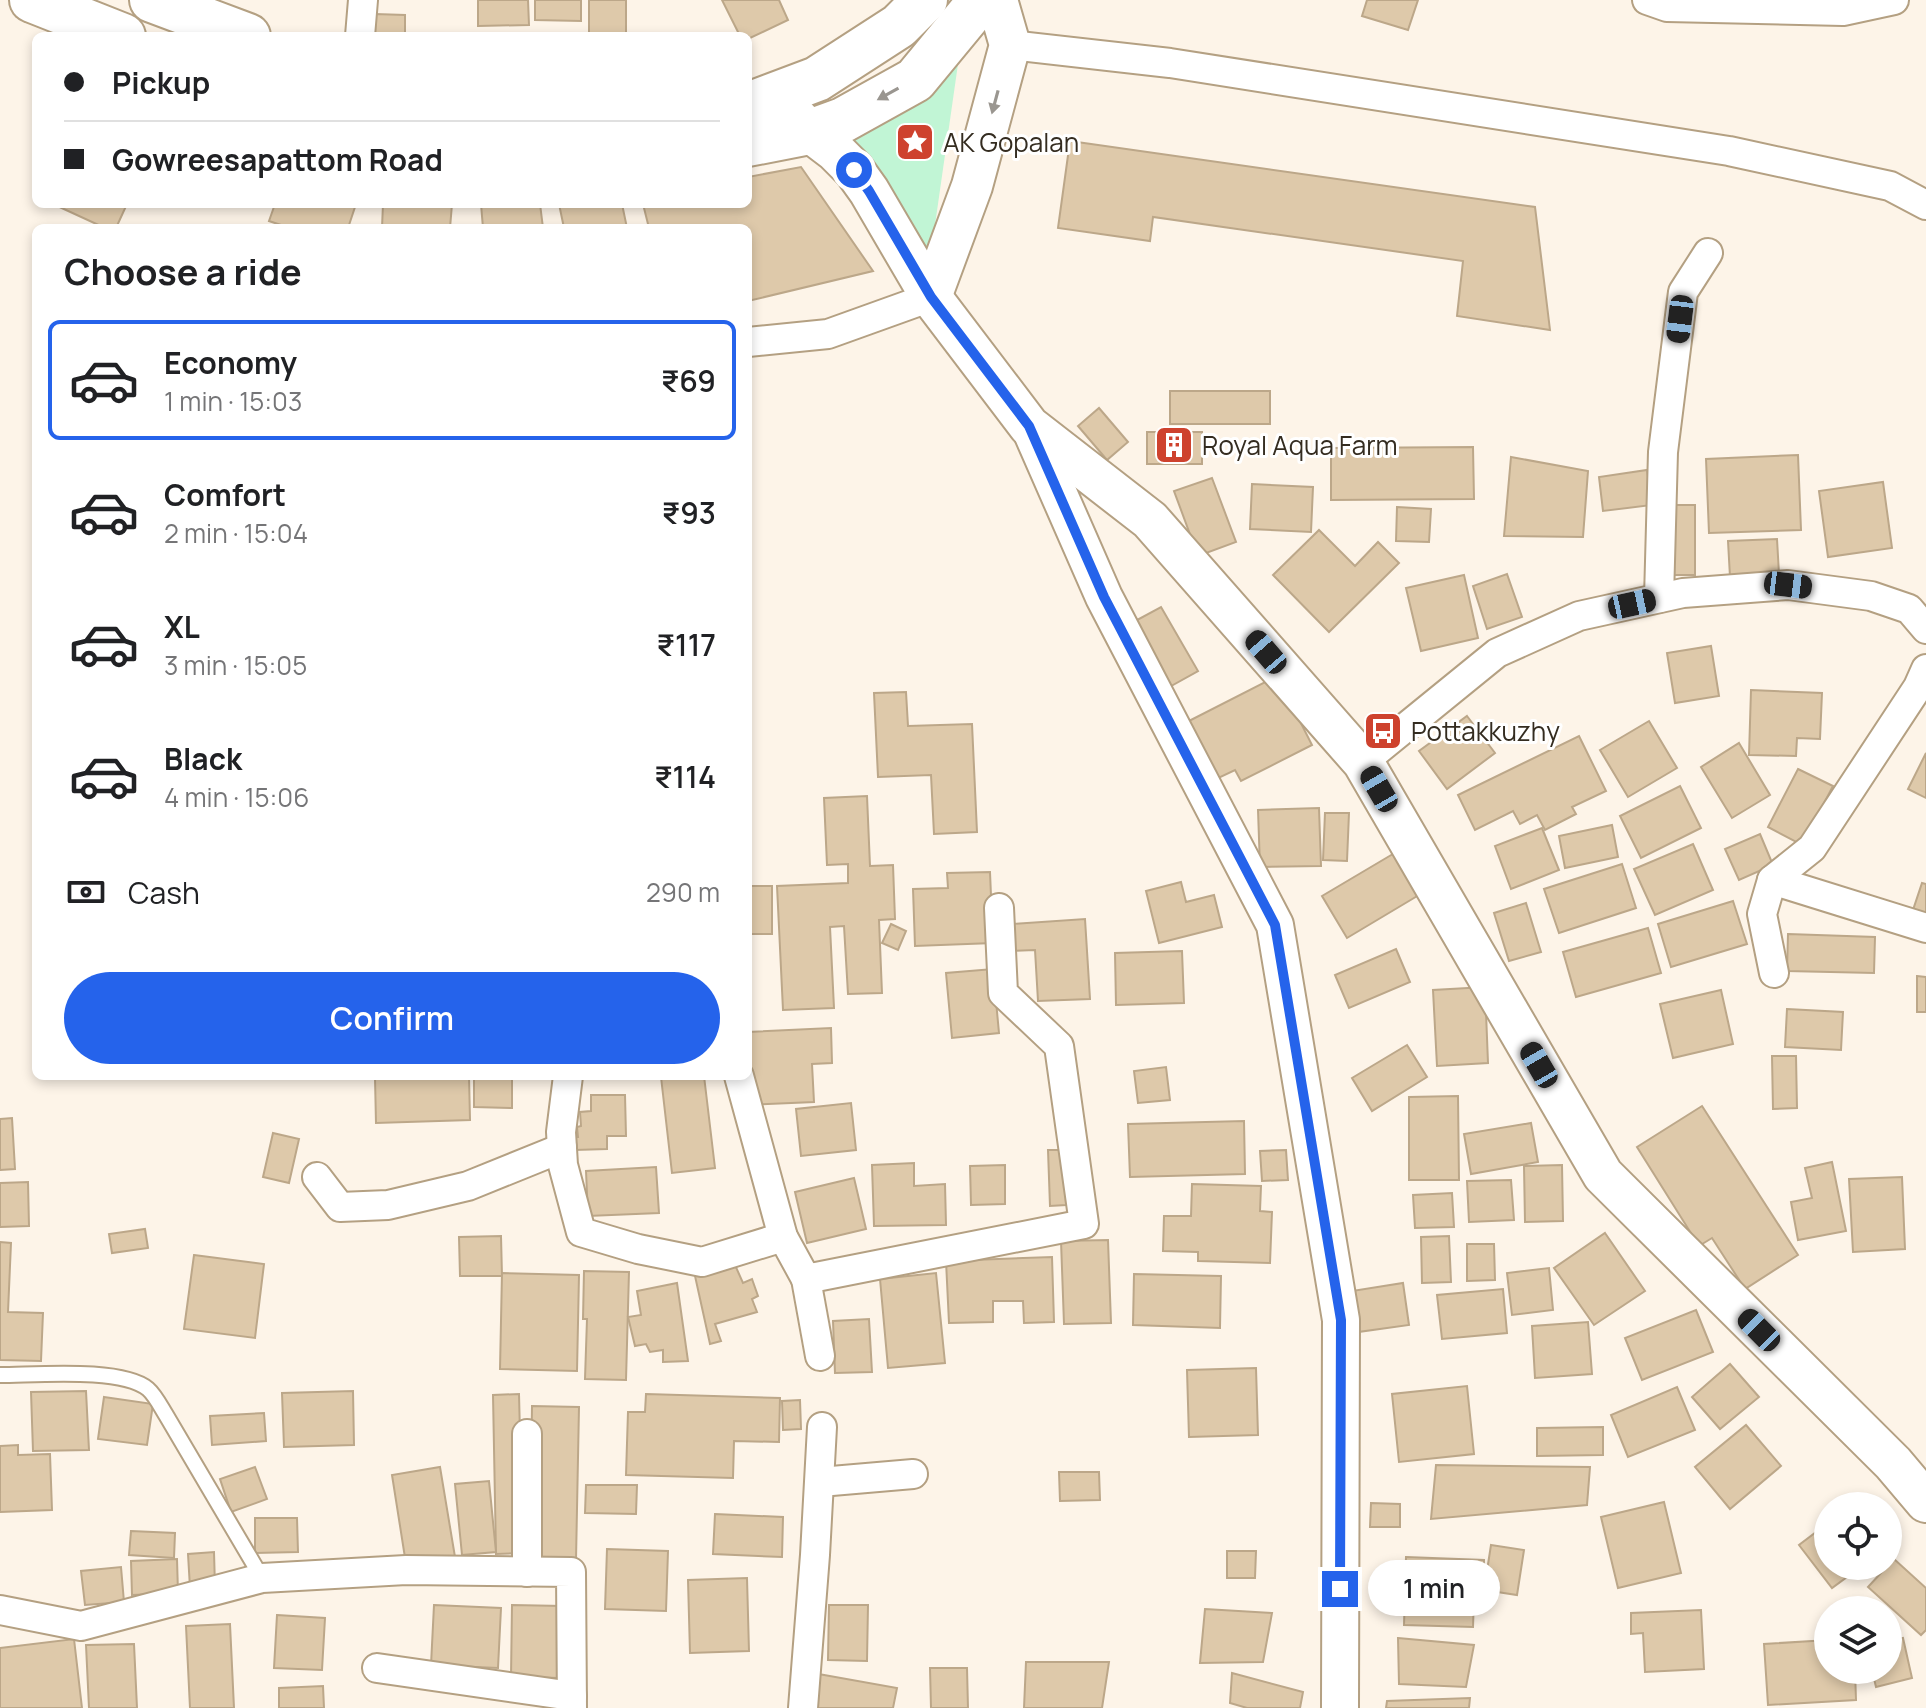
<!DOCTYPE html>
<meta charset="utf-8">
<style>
body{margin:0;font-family:Manrope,sans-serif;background:#f2f2f2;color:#202124;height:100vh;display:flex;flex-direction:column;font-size:30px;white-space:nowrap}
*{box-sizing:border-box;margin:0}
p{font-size:26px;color:#757577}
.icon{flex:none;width:44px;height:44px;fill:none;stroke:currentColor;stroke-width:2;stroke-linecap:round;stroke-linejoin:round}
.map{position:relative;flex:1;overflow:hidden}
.side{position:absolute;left:32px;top:224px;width:720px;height:856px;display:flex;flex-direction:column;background:#fff;border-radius:12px;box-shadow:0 4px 12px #0003}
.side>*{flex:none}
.hud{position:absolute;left:32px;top:32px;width:720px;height:176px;border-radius:12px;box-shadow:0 4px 12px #0003;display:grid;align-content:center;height:176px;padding:0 32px;background:#fff}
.controls{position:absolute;left:1814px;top:1492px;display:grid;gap:16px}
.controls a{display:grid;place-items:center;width:88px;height:88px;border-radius:50%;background:#fff;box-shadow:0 4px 12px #0003;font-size:40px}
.end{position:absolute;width:36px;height:36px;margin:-18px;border:10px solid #2563eb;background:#fff;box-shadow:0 0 0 4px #fff}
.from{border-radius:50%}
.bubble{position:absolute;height:56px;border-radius:28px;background:#fff;box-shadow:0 4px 12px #0003;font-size:26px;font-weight:600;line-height:56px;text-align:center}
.car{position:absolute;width:24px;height:48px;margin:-24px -12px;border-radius:10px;box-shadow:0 0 6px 2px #0007;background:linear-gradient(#222 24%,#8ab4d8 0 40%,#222 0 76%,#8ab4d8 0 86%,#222 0)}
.hud b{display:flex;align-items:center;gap:28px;height:76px;font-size:30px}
.hud b+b{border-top:2px solid #e0e0e0}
.hud i{width:20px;height:20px;background:#202124}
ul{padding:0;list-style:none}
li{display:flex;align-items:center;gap:24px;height:120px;margin:0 16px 12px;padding:0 16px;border:4px solid transparent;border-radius:12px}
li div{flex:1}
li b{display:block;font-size:30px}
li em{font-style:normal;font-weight:600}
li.selected{border-color:#2563eb}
li>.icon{width:72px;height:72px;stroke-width:1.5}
h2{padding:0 32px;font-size:36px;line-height:96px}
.pay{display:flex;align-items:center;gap:20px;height:88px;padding:0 32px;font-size:30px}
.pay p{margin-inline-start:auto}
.cta{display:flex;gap:16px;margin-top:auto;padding:16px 32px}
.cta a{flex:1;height:92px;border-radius:48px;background:#2563eb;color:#fff;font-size:32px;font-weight:600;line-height:92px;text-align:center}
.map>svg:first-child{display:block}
.green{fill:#c1f5d5}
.building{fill:#dec9aa;stroke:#bca789;stroke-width:2}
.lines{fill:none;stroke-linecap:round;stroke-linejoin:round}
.service-casing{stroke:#b4a082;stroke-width:18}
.minor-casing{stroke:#b4a082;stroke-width:32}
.tertiary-casing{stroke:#b4a082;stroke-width:40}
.secondary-casing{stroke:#b4a082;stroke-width:44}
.primary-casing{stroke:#b4a082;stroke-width:48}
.service{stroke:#fff;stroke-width:14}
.minor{stroke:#fff;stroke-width:28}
.tertiary{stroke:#fff;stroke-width:36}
.secondary{stroke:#fff;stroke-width:40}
.primary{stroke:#fff;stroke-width:44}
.oneway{fill:#9a9690}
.route{stroke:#2563eb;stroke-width:10}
.labels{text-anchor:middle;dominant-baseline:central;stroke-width:6;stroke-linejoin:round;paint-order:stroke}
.poi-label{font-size:26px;fill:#342c20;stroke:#fff;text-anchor:start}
</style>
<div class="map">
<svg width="1926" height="1708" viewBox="0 0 1926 1708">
<rect width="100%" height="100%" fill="#fdf4e8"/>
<path class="green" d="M959,57L928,274L844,131Z"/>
<g class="building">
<path d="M478,0H528L529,25L478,26Z"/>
<path d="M535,0H581V21L535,20Z"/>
<rect x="589" y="0" width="37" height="36"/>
<path d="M722,0H779L788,20L748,39V36H740Z"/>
<path d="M1367,0H1418L1408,30L1362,16Z"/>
<path d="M375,14L405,15V36H375Z"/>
<path d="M1070,141L1535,207L1550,330L1457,316L1463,261L1153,217L1150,241L1058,228Z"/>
<path d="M801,167L873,271L748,301V228H649L643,204H748V177Z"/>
<path d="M53,204H127L116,228H105Z"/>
<path d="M275,204H356L348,228H290L269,221Z"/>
<path d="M383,204H452L450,228H382Z"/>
<path d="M481,204H540L543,228H483Z"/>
<path d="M559,204H622L627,228H564Z"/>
<rect x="1170" y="391" width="100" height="33"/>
<path d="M1099,408L1128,442L1107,460L1078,426Z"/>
<rect x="1147" y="432" width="55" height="32"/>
<path d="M1473,447L1474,499L1331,500V448Z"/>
<path d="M1798,455L1801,530L1709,533L1706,459Z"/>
<path d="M1511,457L1588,471L1583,537L1504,536Z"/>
<path d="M1647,470L1652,505L1603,511L1599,477Z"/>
<path d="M1212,478L1236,542L1198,556L1174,491Z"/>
<path d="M1883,482L1892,548L1828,557L1819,491Z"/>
<path d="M1252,484L1313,487L1311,532L1250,529Z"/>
<rect x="1667" y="505" width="28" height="70"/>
<path d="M1397,507L1431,509L1429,542L1396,541Z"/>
<path d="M1319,530L1355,566L1378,542L1399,563L1329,632L1273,575Z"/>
<path d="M1777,539L1779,574L1730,577L1728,541Z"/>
<path d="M1507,574L1522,617L1487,629L1473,586Z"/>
<path d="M1464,575L1478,638L1421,651L1406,588Z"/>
<path d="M1161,607L1198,671L1164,690L1126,626Z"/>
<path d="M1711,646L1719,696L1675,703L1667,653Z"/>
<path d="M1277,676L1312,745L1241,781L1235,770L1212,781L1183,724Z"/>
<path d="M1751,690L1822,693L1820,739L1797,738L1796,756L1749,755Z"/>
<path d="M906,692L908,726L972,724L977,832L934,834L931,775L878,777L874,693Z"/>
<path d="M1467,716L1495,753L1447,789L1419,751Z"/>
<path d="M1649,721L1677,768L1628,797L1600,750Z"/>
<path d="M1579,736L1606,791L1572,807L1576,814L1545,830L1537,815L1520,824L1513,811L1475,830L1458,795Z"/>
<path d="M1739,743L1770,795L1732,818L1701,767Z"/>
<path d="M1926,753V798L1908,789Z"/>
<path d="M1798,769L1833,786L1802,845L1768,827Z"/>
<path d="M1680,786L1701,828L1641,858L1620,816Z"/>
<path d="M867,796L870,866L893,865L895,919L879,920L882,993L848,994L844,926L830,927L834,1008L783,1010L777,886L848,883V864L827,865L824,798Z"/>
<path d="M1319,808L1321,866L1260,867L1258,810Z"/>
<path d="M1325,813H1349L1347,861L1323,860Z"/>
<path d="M1612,825L1618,857L1565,868L1559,836Z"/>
<path d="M1542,828L1559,870L1511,889L1495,846Z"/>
<path d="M1760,834L1773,865L1739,880L1725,849Z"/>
<path d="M1693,844L1713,890L1655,915L1634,869Z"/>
<path d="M1403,848L1429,889L1347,938L1322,896Z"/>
<path d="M1622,864L1636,908L1559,933L1544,889Z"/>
<path d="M990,872L993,943L915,946L913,889L948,888L947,873Z"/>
<path d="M1181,882L1186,902L1214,895L1222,927L1159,943L1146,891Z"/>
<path d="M1922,883L1926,884V918L1912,913Z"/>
<rect x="748" y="886" width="24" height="48"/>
<path d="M1733,901L1747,944L1671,967L1658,924Z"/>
<path d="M1526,903L1541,952L1509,961L1494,913Z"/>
<path d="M1085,919L1090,999L1038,1001L1035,950L1013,951L1012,924Z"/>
<path d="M891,924L906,931L898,950L882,943Z"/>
<path d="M1648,928L1661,973L1576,997L1563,952Z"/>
<path d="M1788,934L1875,937L1874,973L1787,971Z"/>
<path d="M1396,949L1410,982L1349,1008L1335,975Z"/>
<path d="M1182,951L1184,1003L1116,1005L1115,953Z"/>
<path d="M993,969L999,1033L952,1038L946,973Z"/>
<path d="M1917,976L1926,977V1012H1917Z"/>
<path d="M1485,987L1488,1063L1437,1066L1433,990Z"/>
<path d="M1721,990L1733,1044L1673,1058L1660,1004Z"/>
<path d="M1787,1009L1843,1012L1841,1050L1785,1047Z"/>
<path d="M831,1028L832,1063L812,1064L814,1102L748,1105V1032Z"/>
<path d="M1407,1045L1427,1077L1372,1111L1352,1078Z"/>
<path d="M1772,1056H1796L1797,1108L1773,1109Z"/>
<path d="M1166,1067L1170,1100L1138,1103L1134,1071Z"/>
<path d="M469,1076L470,1120L376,1123L375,1078Z"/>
<path d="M474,1076H512V1108L474,1107Z"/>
<path d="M671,1076H704L715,1168L672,1173L661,1077Z"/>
<path d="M591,1095H625L626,1136H607V1149L575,1150V1137H578L577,1127L581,1126L580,1112L591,1111Z"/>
<path d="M1458,1096L1459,1180H1409V1097Z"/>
<path d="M851,1103L856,1150L801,1156L796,1109Z"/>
<path d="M1702,1106L1798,1255L1745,1289L1712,1238L1699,1246L1637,1147Z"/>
<path d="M12,1118L15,1169L0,1170V1119Z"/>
<path d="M1244,1121L1245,1174L1130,1177L1128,1124Z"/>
<path d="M1531,1123L1538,1162L1471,1174L1464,1134Z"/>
<path d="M273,1133L299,1139L289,1183L263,1177Z"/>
<path d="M1048,1150H1065L1066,1205L1050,1206Z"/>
<path d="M1286,1150L1288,1180L1262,1181L1260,1151Z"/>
<path d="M1832,1162L1846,1231L1798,1240L1791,1202L1812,1198L1805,1168Z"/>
<path d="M914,1163V1186L945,1184L946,1225L874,1226L872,1165Z"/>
<path d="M1005,1165V1204L971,1205L970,1166Z"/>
<path d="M1562,1165L1563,1221L1525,1222L1524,1166Z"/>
<path d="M656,1167L659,1213L588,1216L586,1171Z"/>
<path d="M1902,1177L1905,1249L1853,1252L1849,1179Z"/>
<path d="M854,1178L866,1229L807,1243L795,1192Z"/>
<path d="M1511,1180L1514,1220L1469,1222L1467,1181Z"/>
<path d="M28,1182L29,1226L0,1227V1183Z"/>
<path d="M1192,1184L1261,1186L1260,1211L1272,1212L1270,1263L1198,1261V1252L1163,1251L1164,1216H1191Z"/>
<path d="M1452,1193L1454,1227L1415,1228L1413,1195Z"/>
<path d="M145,1229L148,1248L112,1253L109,1234Z"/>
<path d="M1605,1233L1645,1291L1594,1325L1554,1268Z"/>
<path d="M501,1236L502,1276H460L459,1237Z"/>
<path d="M1449,1236L1451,1282L1422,1283L1421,1237Z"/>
<path d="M1108,1240L1111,1323L1064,1324L1061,1241Z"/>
<path d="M0,1242L11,1243L8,1312L43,1313L41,1361L0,1360Z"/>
<path d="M1467,1244H1494L1495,1280L1467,1281Z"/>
<path d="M194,1255L264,1264L255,1338L184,1329Z"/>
<path d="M1052,1257L1054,1322L1024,1323L1023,1301H993V1322L949,1323L946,1261Z"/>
<path d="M735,1265L743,1283L752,1279L758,1296L752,1299L757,1312L715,1324L721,1341L710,1344L695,1276Z"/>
<path d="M1549,1268L1553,1310L1512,1315L1507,1273Z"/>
<path d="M584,1271L629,1272L626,1380L585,1379L587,1319H583Z"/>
<path d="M502,1273L579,1275L577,1371L500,1369Z"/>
<path d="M936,1273L945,1363L888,1368L880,1279Z"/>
<path d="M1134,1274L1221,1276L1220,1328L1133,1325Z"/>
<path d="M677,1283L688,1361L663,1362V1350L650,1352L646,1344L635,1346L628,1317L641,1315L637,1291Z"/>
<path d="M1403,1283L1409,1325L1358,1332L1352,1291Z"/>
<path d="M1503,1289L1507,1333L1442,1339L1437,1295Z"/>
<path d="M1696,1310L1713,1352L1642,1380L1625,1338Z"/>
<path d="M869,1319L872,1372L835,1373L833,1321Z"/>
<path d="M1588,1322L1592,1374L1535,1378L1532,1326Z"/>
<path d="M1730,1364L1759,1397L1720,1429L1692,1397Z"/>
<path d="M1256,1368L1258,1435L1189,1437L1187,1370Z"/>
<path d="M1467,1386L1474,1454L1399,1462L1392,1394Z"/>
<path d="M1677,1387L1695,1430L1628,1457L1611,1415Z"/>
<path d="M86,1391L89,1450L33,1451L31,1392Z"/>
<path d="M353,1391L354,1445L284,1447L282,1393Z"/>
<path d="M519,1394L523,1553L496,1554L493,1395Z"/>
<path d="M646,1394L780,1398L779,1442L734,1441L733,1478L626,1475L628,1412H645Z"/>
<path d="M104,1397L153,1404L147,1445L98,1439Z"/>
<path d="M800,1400L801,1429L783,1430L782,1401Z"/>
<path d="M532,1406L579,1407L576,1560L530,1559Z"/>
<path d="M264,1413L266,1441L212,1445L210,1416Z"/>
<path d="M1746,1425L1781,1466L1730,1509L1695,1467Z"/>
<path d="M1603,1427V1455L1537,1456V1428Z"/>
<path d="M18,1445V1455L50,1454L52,1510L0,1512V1446Z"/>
<path d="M1436,1465L1590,1467L1587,1505L1431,1519Z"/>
<path d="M255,1467L267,1499L231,1512L220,1479Z"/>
<path d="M440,1467L455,1557L406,1564L392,1475Z"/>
<path d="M1059,1472H1099L1100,1500L1060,1501Z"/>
<path d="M489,1481L496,1552L462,1555L455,1484Z"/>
<path d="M586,1485H637L636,1514L585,1513Z"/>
<path d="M1664,1502L1681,1573L1618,1588L1601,1517Z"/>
<path d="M1371,1503L1400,1504V1527H1370Z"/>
<path d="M715,1514L783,1517L782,1557L713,1554Z"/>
<path d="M255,1518H297L298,1552L255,1553Z"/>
<path d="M1828,1523V1566H1862L1832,1588L1799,1545Z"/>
<path d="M131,1531L175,1533L174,1558L129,1555Z"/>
<path d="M1491,1545L1524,1550L1517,1595L1484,1590Z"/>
<path d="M607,1549L668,1551L666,1611L605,1609Z"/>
<path d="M1227,1551H1256L1255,1578H1227Z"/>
<path d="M214,1552L215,1587L190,1588L188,1554Z"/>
<path d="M1406,1557L1484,1560L1483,1597H1474L1473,1627L1404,1625Z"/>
<path d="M177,1559L178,1593L132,1595L131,1561Z"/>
<path d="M1894,1559L1926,1588V1630L1921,1635L1868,1587Z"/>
<path d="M121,1567L124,1602L85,1605L81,1571Z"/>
<path d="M747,1578L749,1651L690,1653L688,1580Z"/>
<path d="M434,1605L501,1608L498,1668L431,1665Z"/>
<path d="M512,1605L563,1606L562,1678L511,1677Z"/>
<path d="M829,1605H868L867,1661L828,1660Z"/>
<path d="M1205,1609L1272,1613L1263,1662L1200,1663Z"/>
<path d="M1701,1610L1704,1669L1645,1672L1643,1633L1631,1634V1613Z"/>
<path d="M277,1615L325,1618L322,1670L274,1668Z"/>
<path d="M230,1624L234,1708H190L186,1626Z"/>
<path d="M1398,1638L1474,1645L1466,1687L1399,1684Z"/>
<path d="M1903,1638L1912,1678L1876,1687L1872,1670H1888V1641Z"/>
<path d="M74,1639L82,1708H0V1648Z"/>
<path d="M1828,1640V1670H1855L1856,1700L1768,1705L1764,1644Z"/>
<path d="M134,1644L137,1708H89L86,1645Z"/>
<path d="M1026,1662H1109L1102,1708H1024Z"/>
<path d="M930,1668H967L968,1708H931Z"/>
<path d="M813,1673L897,1688L893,1708H807Z"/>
<path d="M1232,1673L1303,1692L1300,1708H1247L1230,1703Z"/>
<path d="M323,1686L324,1708H279V1688Z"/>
<path d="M1470,1698L1469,1708H1386L1387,1701Z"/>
</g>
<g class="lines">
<defs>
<path id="service" d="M0,1375C35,1375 122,1367 148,1389C155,1395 161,1407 166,1415L262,1578"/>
<g id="minor">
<path d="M1647,0L1667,7L1843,11L1894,0"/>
<path d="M360,36L363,0"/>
<path d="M1010,45L1170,63L1729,151L1890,186L1926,205"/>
<path d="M748,342L828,334L931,297"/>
<path d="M1659,598L1663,452L1683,292L1708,253"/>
<path d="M1363,762L1497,653L1579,616L1683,593L1788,585L1871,596L1909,609L1926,629"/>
<path d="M1772,880L1926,928"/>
<path d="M1774,973L1762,914L1772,880L1812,848L1918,687L1926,669"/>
<path d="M568,1076L561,1132L563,1165L581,1232L638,1249L702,1262L783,1237"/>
<path d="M739,1076L783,1237L806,1279L1084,1224L1059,1046L1003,993L999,908"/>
<path d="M317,1177L340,1207L388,1205L468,1186L562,1148"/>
<path d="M806,1279L820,1356"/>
<path d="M527,1434V1572"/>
<path d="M820,1482L913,1474"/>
<path d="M0,1610L81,1626L262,1578L406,1570L571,1572L572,1708"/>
<path d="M377,1668L572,1696"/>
<path d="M803,1708L815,1555L822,1427"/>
</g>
<path id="tertiary" d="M1029,426L1104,597L1275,925L1341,1320L1340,1708"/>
<g id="secondary">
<path d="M776,95L810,132L835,151L854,170L869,191L931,297L1029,426L1150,520L1363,762L1603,1175L1893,1463L1926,1502"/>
<path d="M931,297L972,186L1010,45L997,0"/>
</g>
<g id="primary">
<path d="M32,0L123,36"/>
<path d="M152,0L248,36"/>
<path d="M748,105L817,79L899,26L925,0"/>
<path d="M748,144L810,132L843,120L915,80L981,0"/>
</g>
</defs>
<use href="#service" class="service-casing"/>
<use href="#minor" class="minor-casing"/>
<use href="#tertiary" class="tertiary-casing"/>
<use href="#secondary" class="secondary-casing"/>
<use href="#primary" class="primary-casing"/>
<use href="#service" class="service"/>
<use href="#minor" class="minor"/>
<use href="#tertiary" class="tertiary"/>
<use href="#secondary" class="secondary"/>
<use href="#primary" class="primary"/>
</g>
<defs><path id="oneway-solid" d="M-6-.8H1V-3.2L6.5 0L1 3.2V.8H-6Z" transform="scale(2)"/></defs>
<g class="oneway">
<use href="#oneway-solid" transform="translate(888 94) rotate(151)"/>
<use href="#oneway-solid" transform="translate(995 102) rotate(105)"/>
</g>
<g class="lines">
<path class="route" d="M854,170L869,191L931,297L1029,426L1104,597L1275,925L1341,1320L1340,1589"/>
</g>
<defs>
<symbol id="sight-square" viewBox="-11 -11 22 22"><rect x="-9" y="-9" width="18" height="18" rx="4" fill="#ce422e" stroke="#fff"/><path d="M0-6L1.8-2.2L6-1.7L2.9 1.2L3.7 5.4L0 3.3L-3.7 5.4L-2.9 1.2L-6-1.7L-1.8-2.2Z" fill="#fff"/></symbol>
<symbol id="building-square" viewBox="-11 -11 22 22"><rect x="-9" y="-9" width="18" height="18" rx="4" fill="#ce422e" stroke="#fff"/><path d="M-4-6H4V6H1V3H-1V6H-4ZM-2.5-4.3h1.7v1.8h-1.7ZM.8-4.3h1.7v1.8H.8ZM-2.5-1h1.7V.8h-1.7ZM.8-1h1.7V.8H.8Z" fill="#fff"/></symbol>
<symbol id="bus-square" viewBox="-11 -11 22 22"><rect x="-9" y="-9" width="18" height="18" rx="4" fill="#ce422e" stroke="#fff"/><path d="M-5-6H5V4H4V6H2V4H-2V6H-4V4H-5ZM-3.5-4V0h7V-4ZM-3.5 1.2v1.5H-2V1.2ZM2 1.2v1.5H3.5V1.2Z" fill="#fff"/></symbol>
</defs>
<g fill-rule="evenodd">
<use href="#sight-square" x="893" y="120" width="44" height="44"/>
<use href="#building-square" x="1152" y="423" width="44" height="44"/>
<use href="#bus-square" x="1361" y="709" width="44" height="44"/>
</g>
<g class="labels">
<g class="poi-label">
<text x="943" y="142">AK Gopalan</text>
<text x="1202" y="445">Royal Aqua Farm</text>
<text x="1411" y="731">Pottakkuzhy</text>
</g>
</g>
</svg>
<div class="controls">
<a><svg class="icon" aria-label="locate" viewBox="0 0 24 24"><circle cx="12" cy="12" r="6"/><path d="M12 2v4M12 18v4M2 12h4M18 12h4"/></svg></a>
<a><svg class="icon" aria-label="layers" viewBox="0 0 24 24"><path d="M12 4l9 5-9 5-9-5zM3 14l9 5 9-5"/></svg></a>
</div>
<i class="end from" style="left:854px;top:170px"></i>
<i class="end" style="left:1340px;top:1589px"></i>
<div class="bubble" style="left:1368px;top:1560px;width:132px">1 min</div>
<i class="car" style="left:1680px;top:319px;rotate:187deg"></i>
<i class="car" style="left:1788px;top:585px;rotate:97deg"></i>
<i class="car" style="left:1632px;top:604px;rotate:78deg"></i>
<i class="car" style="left:1266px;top:652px;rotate:319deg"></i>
<i class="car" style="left:1379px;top:789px;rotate:330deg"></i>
<i class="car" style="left:1539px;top:1065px;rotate:330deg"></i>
<i class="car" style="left:1759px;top:1330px;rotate:315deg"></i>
<div class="hud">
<b><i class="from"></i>Pickup</b>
<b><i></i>Gowreesapattom Road</b>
</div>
<section class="side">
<h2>Choose a ride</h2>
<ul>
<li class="selected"><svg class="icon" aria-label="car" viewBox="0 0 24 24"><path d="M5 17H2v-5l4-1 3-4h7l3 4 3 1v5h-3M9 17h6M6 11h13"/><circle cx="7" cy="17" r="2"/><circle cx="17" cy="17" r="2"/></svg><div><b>Economy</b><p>1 min · 15:03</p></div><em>₹69</em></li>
<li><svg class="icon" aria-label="car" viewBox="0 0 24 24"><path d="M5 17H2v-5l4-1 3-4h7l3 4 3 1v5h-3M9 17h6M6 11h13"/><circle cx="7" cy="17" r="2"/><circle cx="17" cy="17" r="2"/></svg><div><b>Comfort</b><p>2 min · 15:04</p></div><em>₹93</em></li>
<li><svg class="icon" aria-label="car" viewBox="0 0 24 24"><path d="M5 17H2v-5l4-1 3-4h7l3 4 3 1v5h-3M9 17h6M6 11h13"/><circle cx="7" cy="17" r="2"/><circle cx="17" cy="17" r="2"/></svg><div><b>XL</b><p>3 min · 15:05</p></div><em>₹117</em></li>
<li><svg class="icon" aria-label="car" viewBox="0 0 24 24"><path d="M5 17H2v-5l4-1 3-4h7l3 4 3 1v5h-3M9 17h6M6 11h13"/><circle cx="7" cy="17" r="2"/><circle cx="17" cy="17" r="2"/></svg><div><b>Black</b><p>4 min · 15:06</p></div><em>₹114</em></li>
</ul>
<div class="pay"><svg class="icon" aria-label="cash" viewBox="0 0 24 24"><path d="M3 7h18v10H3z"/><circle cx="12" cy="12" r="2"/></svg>Cash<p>290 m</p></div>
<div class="cta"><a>Confirm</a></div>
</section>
</div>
